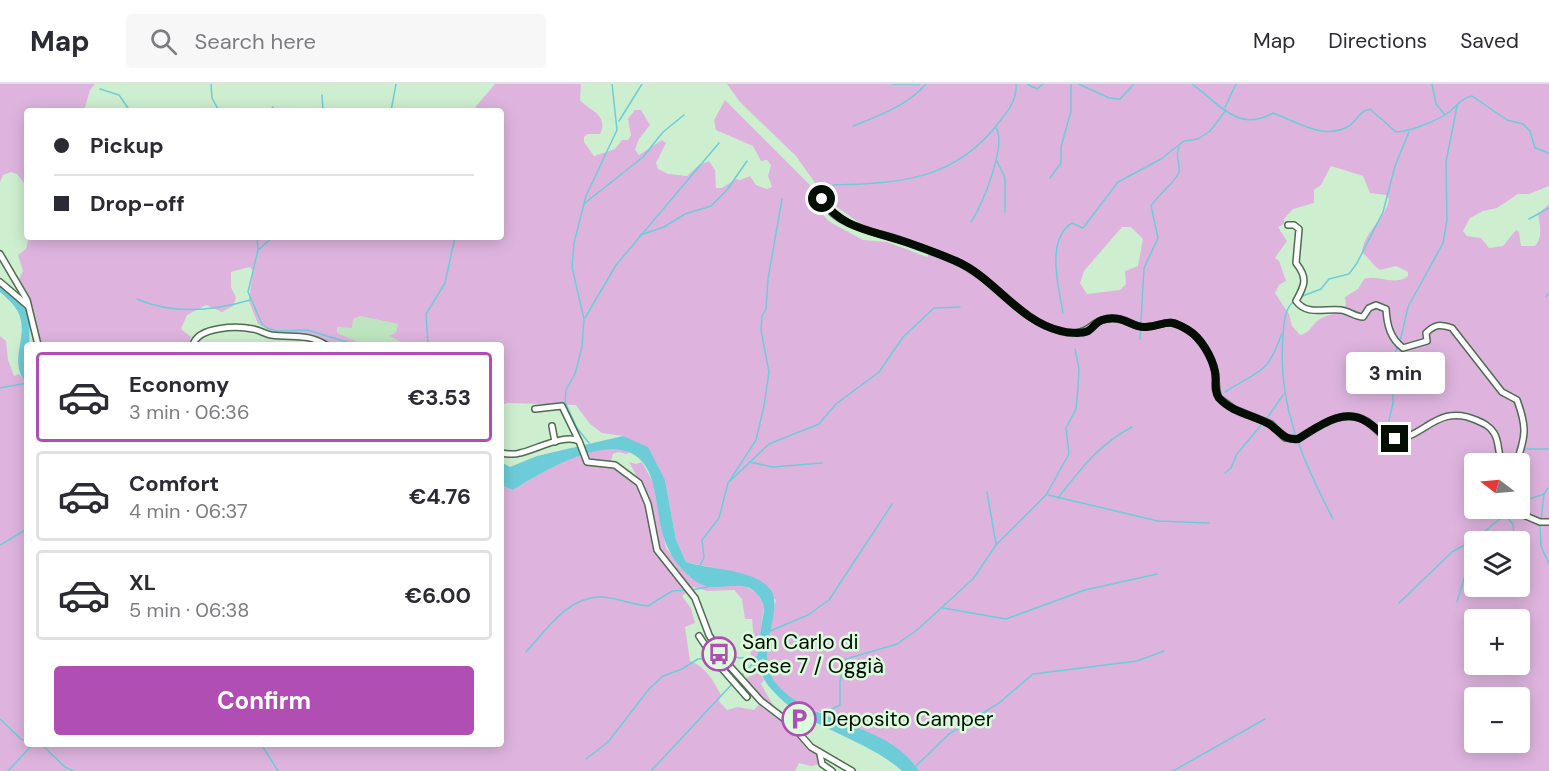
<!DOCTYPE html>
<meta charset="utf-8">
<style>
body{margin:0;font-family:"DM Sans",sans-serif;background:#f7f7f7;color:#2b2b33;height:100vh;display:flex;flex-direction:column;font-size:22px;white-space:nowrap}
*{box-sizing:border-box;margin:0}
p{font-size:20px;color:#7c7c81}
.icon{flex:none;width:33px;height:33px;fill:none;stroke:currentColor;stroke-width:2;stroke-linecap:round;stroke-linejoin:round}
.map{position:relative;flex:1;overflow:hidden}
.sheet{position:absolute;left:24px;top:258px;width:480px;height:405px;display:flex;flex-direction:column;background:#fff;border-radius:6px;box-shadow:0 3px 15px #0003}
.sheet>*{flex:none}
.guide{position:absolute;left:24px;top:24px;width:480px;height:132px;border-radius:6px;box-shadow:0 3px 15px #0003;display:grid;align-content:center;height:132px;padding:0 30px;background:#fff}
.needle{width:39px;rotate:286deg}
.fabs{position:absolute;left:1464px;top:369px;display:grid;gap:12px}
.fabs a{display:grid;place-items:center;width:66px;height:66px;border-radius:6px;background:#fff;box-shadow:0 3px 15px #0003;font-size:30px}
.end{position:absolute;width:27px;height:27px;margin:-14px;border:8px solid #040e05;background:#fff;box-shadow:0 0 0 3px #fff}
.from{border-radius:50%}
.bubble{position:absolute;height:42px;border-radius:6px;background:#fff;box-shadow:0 3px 15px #0003;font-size:20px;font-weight:700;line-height:42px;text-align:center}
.guide b{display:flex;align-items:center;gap:21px;height:57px;font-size:22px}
.guide b+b{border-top:2px solid #e1e1e2}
.guide i{width:15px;height:15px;background:#2b2b33}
ul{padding:10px 0 0;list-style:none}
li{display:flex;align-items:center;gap:18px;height:90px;margin:0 12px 9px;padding:0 18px;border:3px solid #e1e1e2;border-radius:6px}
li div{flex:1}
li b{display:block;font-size:22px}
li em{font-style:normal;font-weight:700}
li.active{border-color:#b04eb4}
li>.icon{width:54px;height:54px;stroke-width:1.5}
.cta{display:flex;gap:12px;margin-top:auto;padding:12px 30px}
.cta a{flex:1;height:69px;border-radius:6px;background:#b04eb4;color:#fff;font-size:24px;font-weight:700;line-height:69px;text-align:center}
header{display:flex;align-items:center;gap:36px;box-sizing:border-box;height:84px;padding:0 30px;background:#fff;border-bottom:2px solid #e1e1e2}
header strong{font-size:28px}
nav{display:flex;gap:33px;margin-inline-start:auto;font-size:21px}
.search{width:420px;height:54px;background:#f7f7f7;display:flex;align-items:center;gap:15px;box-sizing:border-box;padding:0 21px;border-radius:6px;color:#7c7c81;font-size:22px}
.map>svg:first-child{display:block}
.built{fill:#bfe5c0}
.green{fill:#deb4df;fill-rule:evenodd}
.water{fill:#6ccdd9}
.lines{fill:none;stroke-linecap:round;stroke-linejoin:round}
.stream{stroke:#6ccdd9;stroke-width:1.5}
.minor-casing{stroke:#4f6c51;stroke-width:8}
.minor{stroke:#fff;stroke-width:5}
.route{stroke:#040e05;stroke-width:8}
.labels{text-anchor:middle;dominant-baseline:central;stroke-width:5;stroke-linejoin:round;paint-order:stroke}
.poi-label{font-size:21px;fill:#040e05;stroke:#dbfcdc;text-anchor:start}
</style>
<header>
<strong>Map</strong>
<div class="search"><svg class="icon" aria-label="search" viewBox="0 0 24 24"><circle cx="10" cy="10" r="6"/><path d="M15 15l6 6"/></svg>Search here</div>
<nav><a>Map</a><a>Directions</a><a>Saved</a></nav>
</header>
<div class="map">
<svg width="1549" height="687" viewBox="0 0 1549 687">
<rect width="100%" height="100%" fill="#ceefcf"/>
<path class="built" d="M360,232L398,240L396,248L391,251L406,261H365L337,250V243H351L353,235Z"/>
<g class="green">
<path d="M0,0H95L90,6L84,27H27V103L17,90L11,88L3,91L0,98Z"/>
<path d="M495,0H581L580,16C590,27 609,31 600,50H588L584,53V58L594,72L615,65L622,56H628L631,51L628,35L635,26H641L650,41L639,55L635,66L639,71L662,56L666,59L656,79L658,85L668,90L687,92L699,81L709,77L715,86L716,104H722L736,95L740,96L750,92L756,101L767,105L772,103L768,92L771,81L767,76L761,77L753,62L716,46L714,36L725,16L810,101L824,132L830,138L863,156L887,158L927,173L931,167L907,154L878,148L858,138L827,116L796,72L740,18L727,0H1549V102L1529,110H1518L1497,124L1483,127L1470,134L1463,147L1467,152L1481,154L1489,164L1503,162L1516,146L1519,148L1521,162H1535C1543,153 1540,140 1538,130L1549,120V687H919L914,680C895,668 876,653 856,643C826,627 779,622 768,584C762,564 772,536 776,516L732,488L686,478L676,456L665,396L623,352L602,349L589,339L576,321L507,319L501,322V261H406L390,252L396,248L398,240L360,232L353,235L352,244L337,243V249L365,261H335L311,250L272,248L258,240L249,217L253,186L249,183L231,188V203L236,214L233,222L222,228L206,221L187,231L181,245L191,253L189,261H40L30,217L19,195L23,187L18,171L26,165L29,153H501V27H472ZM1331,82L1363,92L1370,109L1387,111L1389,115C1386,135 1363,148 1362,169C1370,174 1372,181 1380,186L1396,182L1408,188V192C1394,203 1378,190 1364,195L1358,205L1345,213L1346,221C1338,232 1330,229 1320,235C1312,240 1310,249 1300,251L1292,242L1289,230L1275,209L1279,201L1286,197L1279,177L1275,174L1287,157L1278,143L1284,140V135L1293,125L1314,119V106L1321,101ZM1122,143H1131L1143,155L1138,182L1125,187L1126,200L1120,206L1087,210L1080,199L1084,187ZM1474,380H1520V424H1474ZM1474,458H1520V502H1474ZM1474,536H1520V580H1474ZM1474,614H1520V658H1474Z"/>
<path d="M0,252L6,257L8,276L14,292L19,290L27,301V660H501V401L513,406C546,386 591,356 631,367L627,370L618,368L613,370L610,380L640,398L629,378L636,380L642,378L653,398L666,464L685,488L723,502L741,500L757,509L764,522L758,565L759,588L764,596L761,600L773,621L820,670L822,680L811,682L799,679L795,687H0ZM694,503L707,507L734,506L742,515L745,535H752L754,557L749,559L754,590L742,596L762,617L754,626L738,623L727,626L719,617L721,611C713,596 706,583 690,577L685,543L695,539L691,524L682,512Z"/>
</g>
<g class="water">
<path d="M0,200L28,225C32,249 27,275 27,301C7,276 29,255 19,230C16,222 6,213 0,208Z"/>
<path d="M623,352L648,363L665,396L676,456L686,478C711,486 744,484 765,500C794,522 744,570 782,606C821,642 888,639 919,687H902C866,654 805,644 772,606C752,584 758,565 762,538C763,532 765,525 763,520C750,489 725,509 703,501C698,500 689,492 685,488C658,461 661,434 653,400C636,330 549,384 513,406L501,401V378L510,383L537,372Z"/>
</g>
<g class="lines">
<g class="stream">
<path d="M211,0L212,14L219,27"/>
<path d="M892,0H919"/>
<path d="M1027,0L1037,5L1043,0"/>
<path d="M1079,0L1109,14L1120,15L1134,0"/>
<path d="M1192,0C1220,20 1237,49 1273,29C1296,37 1323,57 1349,42C1358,36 1359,27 1370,25L1396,48C1409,48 1439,36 1449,28C1457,22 1461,14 1472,12L1507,36L1523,40L1530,47L1535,64L1549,69"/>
<path d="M1432,0L1436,20L1445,31"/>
<path d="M100,5L119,11L130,27"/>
<path d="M322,11L323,27"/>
<path d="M1225,23L1236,0"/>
<path d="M269,27L273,23"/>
<path d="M391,27L396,0"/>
<path d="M619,37L642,0"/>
<path d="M853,42C879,32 908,21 926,0"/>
<path d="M997,77L1005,94V128"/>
<path d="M1050,94L1061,79V63L1071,27V0"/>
<path d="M833,101C902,99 956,96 1000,37C1009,26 1017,15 1016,0"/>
<path d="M585,119L643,73L663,48L684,31"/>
<path d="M1529,135L1549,124"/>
<path d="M971,138C982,123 1007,60 996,44"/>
<path d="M640,151L664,143L685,130L711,122L727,106L747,77"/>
<path d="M257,153L258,166L248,208L262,240L267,244L278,247L307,246L357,261"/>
<path d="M258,166L273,153"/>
<path d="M1300,213L1321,205L1329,195L1349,190L1357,179L1383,128L1395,82L1409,48"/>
<path d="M1546,213L1549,209"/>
<path d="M137,215C173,231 213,227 250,216"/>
<path d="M1293,218C1284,226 1284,240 1283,252C1277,320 1302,375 1333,435"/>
<path d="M1063,229C1059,204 1045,156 1072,139L1083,144L1118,98L1161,75L1184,57L1198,55L1210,47L1226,26"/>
<path d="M585,234L616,181L719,59"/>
<path d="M1140,255L1144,184L1158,154L1151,122C1157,112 1178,95 1179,88C1180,78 1175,72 1179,63"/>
<path d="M1400,258L1408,223L1443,159L1447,136L1446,78L1457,22"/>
<path d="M428,261L426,230L445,199L455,153"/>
<path d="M0,304L27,299"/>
<path d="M1225,308C1260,285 1267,292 1282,249"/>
<path d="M1265,337L1283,311"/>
<path d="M1386,349L1393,319V274L1398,262"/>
<path d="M589,359L577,344L565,318L566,306L575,290L582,263L584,235L572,183L574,159L586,112L617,46L612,0"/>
<path d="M1526,365H1549"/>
<path d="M749,378L773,383L822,379"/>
<path d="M1225,389L1231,384L1237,370L1262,340"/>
<path d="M730,397L769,360L819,340L836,320L879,288L903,253L934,224L960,223"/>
<path d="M987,408L996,460"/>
<path d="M1048,411L1158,437L1209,439"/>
<path d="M1058,414C1080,386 1099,360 1132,343"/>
<path d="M1520,418L1544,410L1549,403"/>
<path d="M1505,431L1513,440L1514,458"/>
<path d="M1541,436L1544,410"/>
<path d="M1540,440L1541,462L1549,480"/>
<path d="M0,461L27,445"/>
<path d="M700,482L704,473L702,456L719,434L728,399L756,356L764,322L769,288L761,246L762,232L766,225L768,195L782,115"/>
<path d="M691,506L708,503L707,500"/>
<path d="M1457,518L1474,461"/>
<path d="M1399,519L1452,468L1477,454L1508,428"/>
<path d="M943,524L1006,535L1085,506L1157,490"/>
<path d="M770,547L808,531L829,516L892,420"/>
<path d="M526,568C547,545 569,511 603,513C618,514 633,521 648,522L672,507L687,506"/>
<path d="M725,571L740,574L758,573"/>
<path d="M742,591L759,573"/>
<path d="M822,630L840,621V597L846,575L897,560L917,546L973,495L996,461L1046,411L1069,370L1066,344L1076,325L1078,303L1079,285L1075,265"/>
<path d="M0,635L21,655L27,657"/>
<path d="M41,660L65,683L74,687"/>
<path d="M261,660L278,687"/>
<path d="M586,675L608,658L649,605L663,592L682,585L698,575L721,573"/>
<path d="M915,683L949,650L999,619L1033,590L1137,577L1164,567"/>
<path d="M8,687L33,660"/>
<path d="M651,687L732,600"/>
<path d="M1173,687L1265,635"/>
</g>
<defs>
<g id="minor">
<path d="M820,110C830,144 882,148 909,159C924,165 940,170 955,177C995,194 1018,236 1060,247C1090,254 1088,238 1106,235C1127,232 1133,244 1145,243C1166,242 1165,232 1188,246C1201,253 1212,273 1215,287C1217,297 1215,305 1219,314L1234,325L1271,340L1285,354L1298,355C1319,342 1347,320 1372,341C1379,348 1384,355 1395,355C1424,354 1438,319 1476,336C1483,339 1490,342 1494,349C1500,358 1497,370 1503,380"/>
<path d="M1288,141H1294L1299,145L1296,179C1308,194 1305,201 1296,217C1307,232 1325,224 1341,226C1349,227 1355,233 1363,233L1369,224L1376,221L1386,225C1387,241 1390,254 1403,264L1427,257L1426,249C1435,240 1440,240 1452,244L1502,308L1517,316C1527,343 1526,352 1516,380"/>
<path d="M0,170L27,216L38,261"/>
<path d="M0,198L27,221"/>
<path d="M193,261C198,242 238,242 253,245C260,246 265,250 271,251C292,254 307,249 326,261"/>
<path d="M535,325L562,322L578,355"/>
<path d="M552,342L555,358"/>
<path d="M501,369C507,370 514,371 520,369C535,366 565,349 579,357L587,378L615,381L639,399L648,420L657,466L695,514L709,551L726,578L761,617L791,640L811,663L852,687"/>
<path d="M1507,424L1540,438H1549"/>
<path d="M699,552L709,567L720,568"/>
<path d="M723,574L718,577V580L747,613"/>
<path d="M820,670L822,680L832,687"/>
</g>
</defs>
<use href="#minor" class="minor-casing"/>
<use href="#minor" class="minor"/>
</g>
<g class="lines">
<path class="route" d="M822,115C840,143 868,146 896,155C916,161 937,169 956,177C995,194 1018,237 1061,247C1068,249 1081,250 1088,247C1093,244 1096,238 1102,236C1122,229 1131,244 1146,243C1166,242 1165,232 1188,246C1201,254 1212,273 1215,288C1217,296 1213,306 1219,314C1231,328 1252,331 1267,339C1279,345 1283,357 1298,355C1318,343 1343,322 1367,338C1378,345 1382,352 1395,355"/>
</g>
<defs>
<symbol id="bus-ring" viewBox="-11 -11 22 22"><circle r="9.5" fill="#dbfcdc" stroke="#b04eb4" stroke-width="1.5"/><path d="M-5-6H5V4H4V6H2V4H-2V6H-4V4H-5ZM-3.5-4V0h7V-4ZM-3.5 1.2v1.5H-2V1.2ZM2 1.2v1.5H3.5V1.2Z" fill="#b04eb4"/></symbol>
<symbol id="parking-ring" viewBox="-11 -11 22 22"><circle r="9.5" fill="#dbfcdc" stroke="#b04eb4" stroke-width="1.5"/><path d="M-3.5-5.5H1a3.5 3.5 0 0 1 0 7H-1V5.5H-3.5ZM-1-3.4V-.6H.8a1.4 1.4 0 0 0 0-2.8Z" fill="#b04eb4"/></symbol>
</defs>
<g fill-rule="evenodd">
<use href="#bus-ring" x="700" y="551" width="38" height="38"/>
<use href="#parking-ring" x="780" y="616" width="38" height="38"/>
</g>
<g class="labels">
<g class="poi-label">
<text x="742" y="558">San Carlo di<tspan x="742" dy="24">Cese 7 / Oggià</tspan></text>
<text x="822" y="635">Deposito Camper</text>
</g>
</g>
</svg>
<div class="fabs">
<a><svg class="needle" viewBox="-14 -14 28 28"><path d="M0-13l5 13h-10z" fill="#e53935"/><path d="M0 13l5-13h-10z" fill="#7c7c81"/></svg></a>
<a><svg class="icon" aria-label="layers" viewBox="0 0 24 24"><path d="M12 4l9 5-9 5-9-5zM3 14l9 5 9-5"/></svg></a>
<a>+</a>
<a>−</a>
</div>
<i class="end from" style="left:822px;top:115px"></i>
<i class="end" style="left:1395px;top:355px"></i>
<div class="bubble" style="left:1346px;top:268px;width:99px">3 min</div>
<div class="guide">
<b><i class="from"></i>Pickup</b>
<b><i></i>Drop-off</b>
</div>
<section class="sheet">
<ul>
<li class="active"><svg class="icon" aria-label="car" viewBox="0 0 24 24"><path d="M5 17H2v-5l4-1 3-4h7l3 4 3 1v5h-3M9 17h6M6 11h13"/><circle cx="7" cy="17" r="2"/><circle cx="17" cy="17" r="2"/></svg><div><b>Economy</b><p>3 min · 06:36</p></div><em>€3.53</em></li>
<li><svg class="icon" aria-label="car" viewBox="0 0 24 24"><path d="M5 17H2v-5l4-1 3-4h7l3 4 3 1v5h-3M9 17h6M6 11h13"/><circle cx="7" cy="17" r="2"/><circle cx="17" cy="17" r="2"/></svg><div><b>Comfort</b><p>4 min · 06:37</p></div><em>€4.76</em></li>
<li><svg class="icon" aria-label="car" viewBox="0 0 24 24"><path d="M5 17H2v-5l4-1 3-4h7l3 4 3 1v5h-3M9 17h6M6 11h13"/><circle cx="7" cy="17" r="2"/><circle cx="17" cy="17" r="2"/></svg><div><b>XL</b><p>5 min · 06:38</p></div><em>€6.00</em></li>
</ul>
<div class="cta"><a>Confirm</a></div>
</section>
</div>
